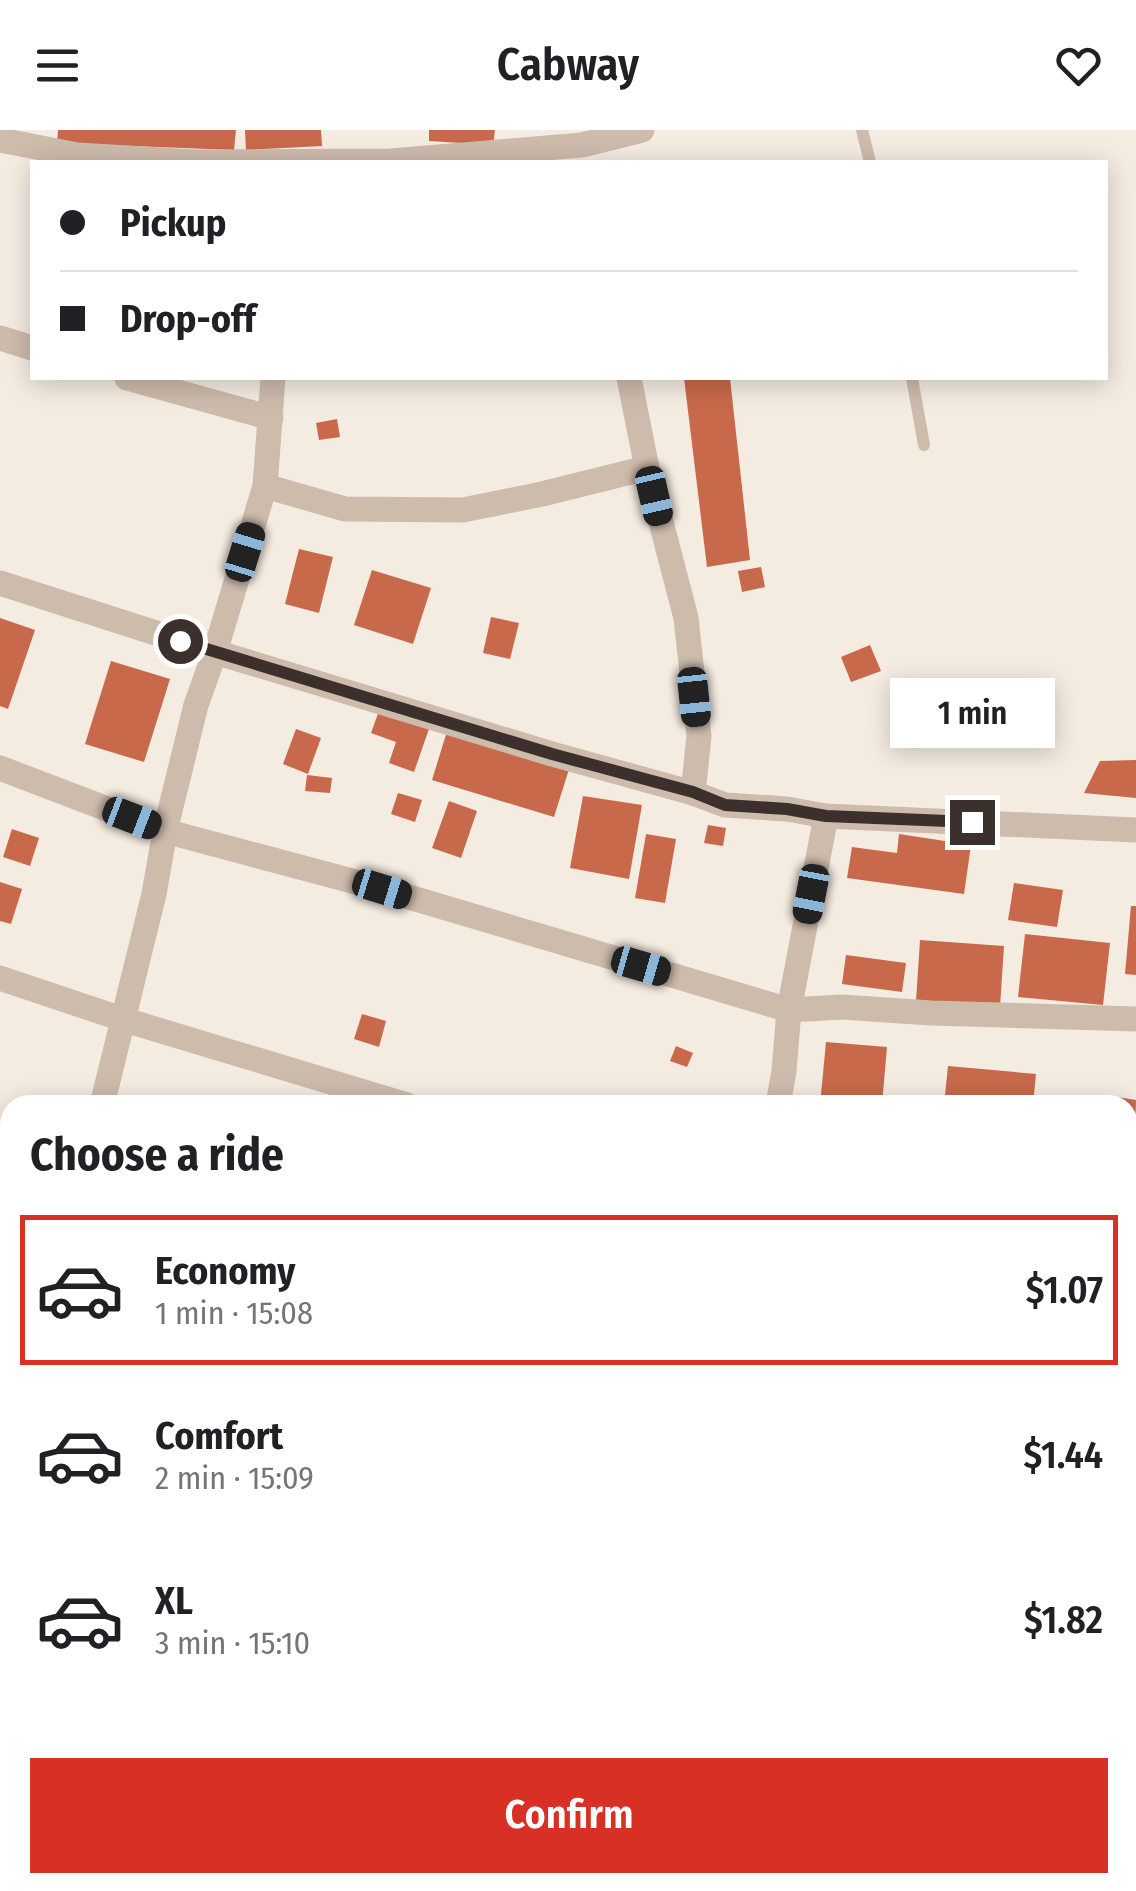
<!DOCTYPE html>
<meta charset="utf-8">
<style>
body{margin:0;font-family:"Fira Sans Condensed",sans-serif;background:#f6f6f6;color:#202124;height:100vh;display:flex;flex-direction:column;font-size:38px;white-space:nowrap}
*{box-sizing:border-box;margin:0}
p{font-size:32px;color:#757577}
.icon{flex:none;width:55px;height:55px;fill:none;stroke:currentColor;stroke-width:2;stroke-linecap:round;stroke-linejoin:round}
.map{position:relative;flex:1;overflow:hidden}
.panel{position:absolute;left:0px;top:965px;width:1138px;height:798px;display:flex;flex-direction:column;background:#fff;border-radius:30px 30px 0 0;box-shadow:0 5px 25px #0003}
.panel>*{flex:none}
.hud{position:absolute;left:30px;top:30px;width:1078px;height:220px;border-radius:0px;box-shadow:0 5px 25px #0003;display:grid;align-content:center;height:220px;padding:0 30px;background:#fff}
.end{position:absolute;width:45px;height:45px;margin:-22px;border:12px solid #3b302b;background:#fff;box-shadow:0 0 0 5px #fff}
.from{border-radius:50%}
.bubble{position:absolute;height:70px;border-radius:0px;background:#fff;box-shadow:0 5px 25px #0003;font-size:32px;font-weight:600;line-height:70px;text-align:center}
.car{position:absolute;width:30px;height:60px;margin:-30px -15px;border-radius:12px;box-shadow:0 0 8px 2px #0007;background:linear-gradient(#222 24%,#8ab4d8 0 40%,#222 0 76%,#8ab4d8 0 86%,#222 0)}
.hud b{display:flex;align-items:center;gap:35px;height:95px;font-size:38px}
.hud b+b{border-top:2px solid #e0e0e0}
.hud i{width:25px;height:25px;background:#202124}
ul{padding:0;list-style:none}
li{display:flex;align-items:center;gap:30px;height:150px;margin:0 20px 15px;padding:0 10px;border:5px solid transparent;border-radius:0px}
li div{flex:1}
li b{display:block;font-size:38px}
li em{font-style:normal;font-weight:600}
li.current{border-color:#d93025}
li>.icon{width:90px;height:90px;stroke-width:1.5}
h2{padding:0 30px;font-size:45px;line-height:120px}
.button{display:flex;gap:20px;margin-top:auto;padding:20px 30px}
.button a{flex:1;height:115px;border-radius:0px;background:#d93025;color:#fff;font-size:40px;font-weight:600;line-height:115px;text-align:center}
header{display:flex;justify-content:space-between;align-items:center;height:130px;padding:0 30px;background:#fff;font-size:45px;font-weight:600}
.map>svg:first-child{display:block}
.building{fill:#c8694b}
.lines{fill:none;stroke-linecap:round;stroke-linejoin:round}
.service{stroke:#cdbbac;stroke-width:12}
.minor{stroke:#cdbbac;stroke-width:25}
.route{stroke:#3b302b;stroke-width:12}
</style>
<header><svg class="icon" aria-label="menu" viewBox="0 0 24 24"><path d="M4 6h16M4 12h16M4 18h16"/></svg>Cabway<svg class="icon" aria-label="heart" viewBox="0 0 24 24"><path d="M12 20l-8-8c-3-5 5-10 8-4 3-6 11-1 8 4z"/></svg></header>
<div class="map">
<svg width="1136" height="1761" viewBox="0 0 1136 1761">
<rect width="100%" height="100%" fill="#f4ebe1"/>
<g class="building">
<path d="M58,0H236L234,20L57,13Z"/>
<path d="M245,0H321L322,16L246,20Z"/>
<path d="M429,0H495L493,15L429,11Z"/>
<path d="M684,248H730L750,430L707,437Z"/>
<path d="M337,289L340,307L319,310L316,293Z"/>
<path d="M299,419L333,427L319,483L285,474Z"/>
<path d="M761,437L765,457L742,462L738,441Z"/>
<path d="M372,440L431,458L413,514L354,495Z"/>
<path d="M491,487L519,493L510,529L483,523Z"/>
<path d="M0,488L35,500L8,579L0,576Z"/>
<path d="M870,515L881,541L851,552L841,527Z"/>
<path d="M111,531L170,549L144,632L85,614Z"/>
<path d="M380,578L430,596L414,642L389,633L396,612L371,603Z"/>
<path d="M448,598L570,636L554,687L432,650Z"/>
<path d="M296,599L321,608L308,644L283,634Z"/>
<path d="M1136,630V668L1084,663L1100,631Z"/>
<path d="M307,645L332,648L330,663L305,661Z"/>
<path d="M398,663L422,670L415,692L391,684Z"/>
<path d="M583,666L642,675L629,749L570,738Z"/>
<path d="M449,671L477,681L461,728L432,718Z"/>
<path d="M708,695L726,698L723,716L704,713Z"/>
<path d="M12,699L39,708L30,736L3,727Z"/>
<path d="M646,704L676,709L665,773L635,768Z"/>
<path d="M899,704L971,715L964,764L847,748L852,717L897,723Z"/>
<path d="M0,752L22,759L11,794L0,791Z"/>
<path d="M1014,753L1063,760L1057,797L1008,790Z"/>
<path d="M1131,776H1136V845L1125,844Z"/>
<path d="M1025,804L1110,813L1103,875L1018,867Z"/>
<path d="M920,810L1004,816L1000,877L916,871Z"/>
<path d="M846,825L906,833L902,862L842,854Z"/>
<path d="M362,884L386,891L379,917L354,909Z"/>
<path d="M826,912L887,917L882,975H820Z"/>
<path d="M676,916L693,923L687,937L670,931Z"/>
<path d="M948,936L1036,944L1033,975H944Z"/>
<path d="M1110,966L1136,970L1134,1035L1128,1034V975H1109Z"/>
<path d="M1128,1118H1136V1173L1128,1172Z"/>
<path d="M1128,1292L1136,1293V1360L1128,1359Z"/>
<path d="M0,1502L10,1505V1576L0,1573Z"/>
<path d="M1131,1515L1136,1516V1566L1128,1564V1529Z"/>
<path d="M0,1597L10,1599V1639L0,1636Z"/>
<path d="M110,1752H130L154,1761H107Z"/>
</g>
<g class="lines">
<g class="service">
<path d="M862,0L870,32"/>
<path d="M912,248L924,315"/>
</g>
<g class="minor">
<path d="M0,10L77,25L195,32"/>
<path d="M198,32L391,31L582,15L642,0"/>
<path d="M0,208L32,218"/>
<path d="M127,248L271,288"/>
<path d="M273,248L265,356L215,522L196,575L165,701L382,759L789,880L784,941L778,975"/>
<path d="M629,248L647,338L686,488L699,606L693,663"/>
<path d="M265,356L345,379L463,380L542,364L647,338"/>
<path d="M0,453L215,522L552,624L693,663L725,675L787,679L826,686L1136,700"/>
<path d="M0,638L165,701L154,764L102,975"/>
<path d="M826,686L789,880L842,877L931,883L1136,889"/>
<path d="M0,848L125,890L407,975"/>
<path d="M0,1036L10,1039"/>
<path d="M1128,1069L1136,1070"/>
<path d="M0,1225L10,1222"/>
<path d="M1128,1238H1136"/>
<path d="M0,1297L10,1273"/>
<path d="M1128,1428L1136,1429"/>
<path d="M0,1433L10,1436"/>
<path d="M1128,1628L1136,1630"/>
<path d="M0,1646L10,1649"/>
<path d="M371,1752L401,1761"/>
<path d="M619,1761L622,1752"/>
</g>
</g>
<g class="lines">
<path class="route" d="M180,511L552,624L693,662L725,675L787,679L826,686L972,692"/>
</g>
</svg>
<i class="end from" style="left:180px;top:511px"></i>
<i class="end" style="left:972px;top:692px"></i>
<div class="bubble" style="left:890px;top:548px;width:165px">1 min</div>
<i class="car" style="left:654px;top:366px;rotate:167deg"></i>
<i class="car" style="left:245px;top:422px;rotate:17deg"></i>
<i class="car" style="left:694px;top:567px;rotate:174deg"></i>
<i class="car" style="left:132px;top:688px;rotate:111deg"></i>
<i class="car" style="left:382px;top:759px;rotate:107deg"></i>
<i class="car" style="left:811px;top:764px;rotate:191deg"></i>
<i class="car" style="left:641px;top:836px;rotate:106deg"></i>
<div class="hud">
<b><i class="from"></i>Pickup</b>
<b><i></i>Drop-off</b>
</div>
<section class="panel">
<h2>Choose a ride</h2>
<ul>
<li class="current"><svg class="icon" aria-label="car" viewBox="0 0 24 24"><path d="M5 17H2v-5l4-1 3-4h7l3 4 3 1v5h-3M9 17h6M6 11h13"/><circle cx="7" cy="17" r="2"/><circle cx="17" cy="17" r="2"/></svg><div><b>Economy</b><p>1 min · 15:08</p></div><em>$1.07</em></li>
<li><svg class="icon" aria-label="car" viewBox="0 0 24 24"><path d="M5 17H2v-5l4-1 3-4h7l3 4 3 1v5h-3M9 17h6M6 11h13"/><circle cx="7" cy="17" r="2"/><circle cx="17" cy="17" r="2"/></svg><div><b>Comfort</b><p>2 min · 15:09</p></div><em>$1.44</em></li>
<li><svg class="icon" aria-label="car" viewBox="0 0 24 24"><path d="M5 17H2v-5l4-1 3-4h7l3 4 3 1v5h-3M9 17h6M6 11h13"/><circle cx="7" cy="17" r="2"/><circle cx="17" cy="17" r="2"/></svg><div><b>XL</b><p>3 min · 15:10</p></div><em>$1.82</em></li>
</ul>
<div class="button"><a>Confirm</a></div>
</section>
</div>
